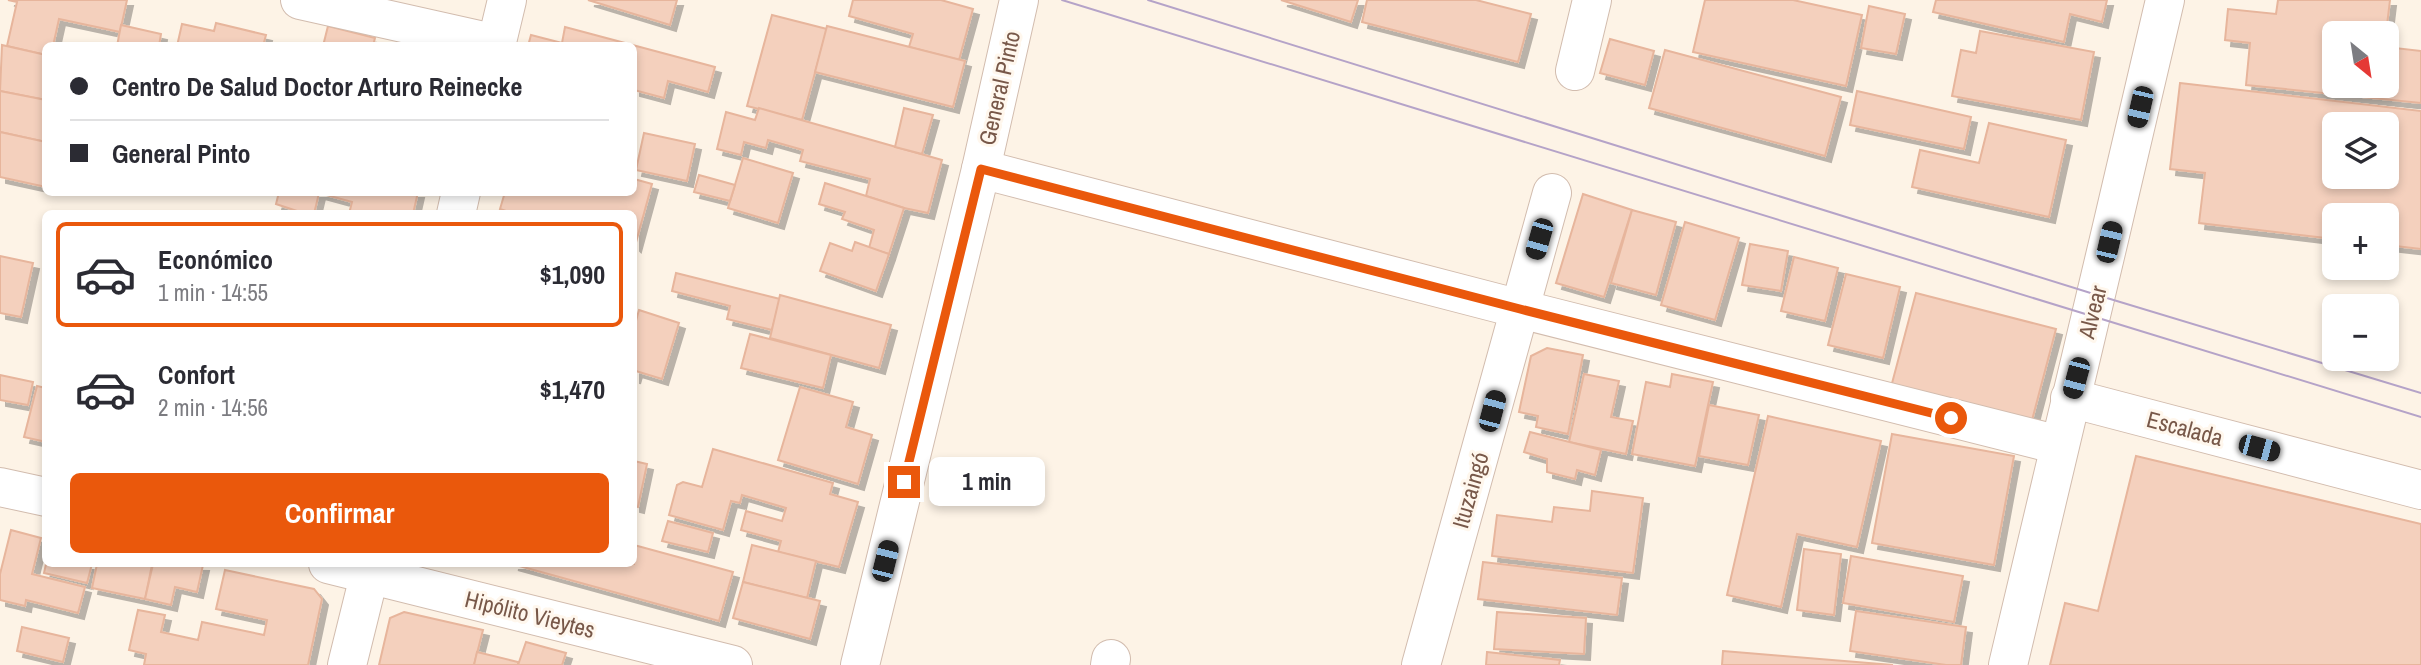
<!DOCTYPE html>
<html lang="es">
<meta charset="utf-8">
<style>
body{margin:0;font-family:"Archivo Narrow",sans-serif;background:#f2f2f3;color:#2b2b33;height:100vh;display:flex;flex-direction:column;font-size:26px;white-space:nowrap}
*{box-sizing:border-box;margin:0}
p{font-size:23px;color:#7c7c81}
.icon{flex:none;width:38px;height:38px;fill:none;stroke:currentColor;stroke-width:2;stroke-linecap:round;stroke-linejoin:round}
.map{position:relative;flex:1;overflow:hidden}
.details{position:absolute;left:42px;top:210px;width:595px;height:357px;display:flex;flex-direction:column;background:#fff;border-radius:10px;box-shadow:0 4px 10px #0003}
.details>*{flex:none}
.guide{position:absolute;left:42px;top:42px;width:595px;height:154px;border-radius:10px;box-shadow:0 4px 10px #0003;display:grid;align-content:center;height:154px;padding:0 28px;background:#fff}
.needle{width:46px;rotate:150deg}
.tools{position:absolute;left:2322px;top:21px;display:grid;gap:14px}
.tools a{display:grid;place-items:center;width:77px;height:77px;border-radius:10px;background:#fff;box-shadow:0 4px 10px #0003;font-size:35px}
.end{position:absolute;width:32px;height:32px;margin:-16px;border:9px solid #ea580c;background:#fff;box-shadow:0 0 0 4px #fff}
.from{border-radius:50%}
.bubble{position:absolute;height:49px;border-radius:10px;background:#fff;box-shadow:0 4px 10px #0003;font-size:23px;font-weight:700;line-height:49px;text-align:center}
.car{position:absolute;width:21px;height:42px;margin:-21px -10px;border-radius:9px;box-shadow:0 0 5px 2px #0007;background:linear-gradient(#222 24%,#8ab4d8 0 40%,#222 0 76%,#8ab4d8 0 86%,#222 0)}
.guide b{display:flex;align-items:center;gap:24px;height:66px;font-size:26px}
.guide b+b{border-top:2px solid #e1e1e2}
.guide i{width:18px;height:18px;background:#2b2b33}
ul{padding:12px 0 0;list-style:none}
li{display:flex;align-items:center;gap:21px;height:105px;margin:0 14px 10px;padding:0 14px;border:4px solid transparent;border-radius:10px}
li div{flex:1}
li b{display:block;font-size:26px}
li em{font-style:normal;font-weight:700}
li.active{border-color:#ea580c}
li>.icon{width:63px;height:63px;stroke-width:1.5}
.button{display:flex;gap:14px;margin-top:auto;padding:14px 28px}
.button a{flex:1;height:80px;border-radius:10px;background:#ea580c;color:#fff;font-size:28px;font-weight:700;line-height:80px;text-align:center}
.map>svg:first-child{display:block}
.building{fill:#f4d0bd;stroke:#e7b59c;stroke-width:2;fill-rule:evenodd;filter:url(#shadow)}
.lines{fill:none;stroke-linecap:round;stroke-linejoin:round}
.minor-casing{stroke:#d2bcae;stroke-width:40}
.minor{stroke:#fff;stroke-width:38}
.tram{stroke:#b5a3c8;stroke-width:2}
.route{stroke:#ea580c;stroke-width:9}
.labels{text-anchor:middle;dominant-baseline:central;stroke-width:6;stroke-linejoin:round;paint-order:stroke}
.street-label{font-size:23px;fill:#785849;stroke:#fff7ed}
</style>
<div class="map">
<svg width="2421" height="665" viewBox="0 0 2421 665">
<defs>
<filter id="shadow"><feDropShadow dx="6" dy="6" stdDeviation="0" flood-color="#0004"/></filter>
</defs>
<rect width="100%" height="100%" fill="#fdf3e6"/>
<g class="building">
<path d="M8,0H127L120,32L59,19L53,46H46V55L7,46L17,2Z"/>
<path d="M588,0H677L670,25Z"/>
<path d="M853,0H941L973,9L959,60L909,47L913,34L849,16Z"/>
<path d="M1281,0H1358L1351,22Z"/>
<path d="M1367,0H1476L1531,14L1518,62L1362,22Z"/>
<path d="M1705,0H1793L1862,15L1846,86L1693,52Z"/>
<path d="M1936,0H2107L2102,22L2070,14L2064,42L1933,12Z"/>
<path d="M2278,0H2390L2386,33H2334V86H2387V47L2421,51V103L2246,85L2250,43L2225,40L2228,9L2276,14Z"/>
<path d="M1869,6L1905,14L1896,54L1861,48Z"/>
<path d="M772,15L827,29L802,120L747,106Z"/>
<path d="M216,23L266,35L263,46H177L182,24L214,31Z"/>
<path d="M121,25L161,34L159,46H117Z"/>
<path d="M328,26L375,38L373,46H323Z"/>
<path d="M827,26L965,61L953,107L815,72Z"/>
<path d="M565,27L715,67L708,92L668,81L664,98L634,90V46H528L531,35L562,43Z"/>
<path d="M1980,31L2094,52L2081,120L1952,96L1961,50L1976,53Z"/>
<path d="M1610,39L1654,51L1645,85L1600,73Z"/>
<path d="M2,45L46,55V100L0,91Z"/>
<path d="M1665,50L1841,97L1825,156L1649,108Z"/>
<path d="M2180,83L2421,111V249L2387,245V215H2334V239L2199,223L2205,173L2170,169ZM2334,124H2387V177H2334Z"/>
<path d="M0,91L46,100V142L0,132Z"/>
<path d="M1857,91L1971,117L1964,149L1850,125Z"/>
<path d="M759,108L942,160L928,213L904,208L866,196L870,179L800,161L803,150L768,140L766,148L744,142L741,155L717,149L726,112L755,120Z"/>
<path d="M904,108L933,115L922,154L895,147Z"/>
<path d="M1989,123L2066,140L2049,217L1912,187L1920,150L1979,163Z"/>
<path d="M0,132L46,142V187L0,177Z"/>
<path d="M644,133L695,144L687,181L636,170Z"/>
<path d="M743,158L793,173L778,223L728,208Z"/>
<path d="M699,175L735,185L730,201L694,192Z"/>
<path d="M634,179L652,184L635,246L634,245V214H515L500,209L505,192H634Z"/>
<path d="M825,183L904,208L889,254L869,248L874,230L842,219L845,212L819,204Z"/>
<path d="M279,192H418L413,214L394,211L393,214H349L352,202L319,193L314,214H306L276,204Z"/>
<path d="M1583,194L1632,210L1604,297L1556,283Z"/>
<path d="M1632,210L1676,222L1656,295L1611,283Z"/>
<path d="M1685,222L1739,238L1715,320L1661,305Z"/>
<path d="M855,242L889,254L876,291L820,271L830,243L852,251Z"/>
<path d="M1750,244L1788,251L1781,291L1742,285Z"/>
<path d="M0,256L33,263L21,317L0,313Z"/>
<path d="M1794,257L1838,268L1825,321L1781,311Z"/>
<path d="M676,273L780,299L772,330L727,319L730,306L672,291Z"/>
<path d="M1846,274L1900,287L1883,358L1828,345Z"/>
<path d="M1916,293L2056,329L2031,424L1891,387Z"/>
<path d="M780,295L891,325L879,368L770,338Z"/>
<path d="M639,310L679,323L662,379L636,371L634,378V328Z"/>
<path d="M750,334L831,355L823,388L741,368Z"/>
<path d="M1547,348L1583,355L1568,434L1536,427L1538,416L1519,412L1531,356Z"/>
<path d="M1584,374L1619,381L1611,417L1633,421L1626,454L1569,442Z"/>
<path d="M1672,374L1713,382L1695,466L1632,454L1646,382L1670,387Z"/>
<path d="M0,375L33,382L28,405L0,400Z"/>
<path d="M37,386L46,388V442L24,437Z"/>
<path d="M800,387L853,402L846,427L872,435L858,484L778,460Z"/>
<path d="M1709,405L1759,415L1748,465L1699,456Z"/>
<path d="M1768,416L1881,441L1857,547L1797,534L1781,607L1727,595Z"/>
<path d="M1530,432L1601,450L1595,475L1577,470L1575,479L1547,472V459L1524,452Z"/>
<path d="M1892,434L2014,456L1994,565L1872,543Z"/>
<path d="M713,449L833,483L830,494L858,502L839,567L778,552L781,541L741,530L746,511L782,521L786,508L742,495L740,503L731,501L723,530L669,515L677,485L683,482L702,487Z"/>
<path d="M2136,456L2421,524V665H2050L2065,603L2098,611Z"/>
<path d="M634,461L647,464L638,507L634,506Z"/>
<path d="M1592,491L1643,498L1633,573L1492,556L1497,515L1552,522L1554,507L1590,511Z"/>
<path d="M668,521L713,533L708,552L662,541Z"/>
<path d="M11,530L41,538L32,574L85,587L78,613L26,600L25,606L0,600V574Z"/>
<path d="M634,545L733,572L719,621L512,564H634Z"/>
<path d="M752,545L816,561L807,598L743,582Z"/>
<path d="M1804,549L1841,554L1834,615L1797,610Z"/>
<path d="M1851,556L1963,576L1954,622L1843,603Z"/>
<path d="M1483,562L1622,578L1617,615L1478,599Z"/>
<path d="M46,564H92L87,583L44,573Z"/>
<path d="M97,564L152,565L145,599L92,588Z"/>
<path d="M153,564L203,565L197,592L175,587L171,605L145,599Z"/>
<path d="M225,570L314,589L322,599L308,665H144L146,654L129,650L138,610L165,615L161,632L198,640L202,622L264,635L267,620L216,609Z"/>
<path d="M743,582L820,601L810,639L733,618Z"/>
<path d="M1856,611L1966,627L1961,665H1946L1850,651Z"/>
<path d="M404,612L483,630L474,665H379L390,618Z"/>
<path d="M1497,612L1586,618L1584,654L1494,649Z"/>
<path d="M22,627L69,638L63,662L17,651Z"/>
<path d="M526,642L566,653L562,665H518Z"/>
<path d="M1723,651L1893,665H1722Z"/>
<path d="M477,652L518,662V665H474Z"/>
<path d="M1487,652L1560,660L1559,665H1486Z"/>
</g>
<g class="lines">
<defs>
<g id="minor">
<path d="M300,0L497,44"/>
<path d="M496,46L507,0"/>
<path d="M1575,71L1592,0"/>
<path d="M981,169L1520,309L2059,445"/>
<path d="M456,214L461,192"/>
<path d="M2070,398L2421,490"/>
<path d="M0,487L46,497"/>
<path d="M328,564L733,665"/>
<path d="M347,665L372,564"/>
<path d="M860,665L981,169L1019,0"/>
<path d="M1110,665L1111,659"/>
<path d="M1421,665L1552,193"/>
<path d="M2008,665C2060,443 2114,222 2165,0"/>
</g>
</defs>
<use href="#minor" class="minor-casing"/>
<use href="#minor" class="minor"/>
<g class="tram">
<path d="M1062,0L2421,417"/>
<path d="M1148,0L2097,295L2421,393"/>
</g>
</g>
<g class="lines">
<path class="route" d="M904,482L981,169L1520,309L1951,418"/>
</g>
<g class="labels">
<g class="street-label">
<text transform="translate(999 88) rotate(-77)">General Pinto</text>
<text transform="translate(2092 312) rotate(-76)">Alvear</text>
<text transform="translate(2185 428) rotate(15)">Escalada</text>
<text transform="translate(1470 490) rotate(-74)">Ituzaingó</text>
<text transform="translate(530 614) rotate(14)">Hipólito Vieytes</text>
</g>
</g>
</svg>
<div class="tools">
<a><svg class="needle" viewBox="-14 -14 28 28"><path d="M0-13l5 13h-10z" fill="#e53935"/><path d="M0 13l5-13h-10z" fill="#7c7c81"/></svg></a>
<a><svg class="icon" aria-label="layers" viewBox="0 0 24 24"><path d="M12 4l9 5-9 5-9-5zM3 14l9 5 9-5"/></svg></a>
<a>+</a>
<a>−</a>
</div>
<i class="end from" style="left:1951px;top:418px"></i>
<i class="end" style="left:904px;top:482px"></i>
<div class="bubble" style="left:929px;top:457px;width:116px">1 min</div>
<i class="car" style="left:2140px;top:107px;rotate:193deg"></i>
<i class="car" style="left:1539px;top:239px;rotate:196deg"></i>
<i class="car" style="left:2109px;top:242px;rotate:13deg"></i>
<i class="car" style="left:2076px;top:378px;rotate:195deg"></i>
<i class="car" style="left:1492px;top:411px;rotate:15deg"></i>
<i class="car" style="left:2259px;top:448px;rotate:105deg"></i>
<i class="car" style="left:885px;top:561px;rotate:14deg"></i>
<div class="guide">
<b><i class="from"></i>Centro De Salud Doctor Arturo Reinecke</b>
<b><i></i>General Pinto</b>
</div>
<section class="details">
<ul>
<li class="active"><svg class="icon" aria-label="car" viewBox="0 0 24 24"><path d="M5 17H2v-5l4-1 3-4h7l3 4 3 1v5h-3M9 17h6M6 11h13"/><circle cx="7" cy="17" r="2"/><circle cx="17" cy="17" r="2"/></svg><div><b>Económico</b><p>1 min · 14:55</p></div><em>$1,090</em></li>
<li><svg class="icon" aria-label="car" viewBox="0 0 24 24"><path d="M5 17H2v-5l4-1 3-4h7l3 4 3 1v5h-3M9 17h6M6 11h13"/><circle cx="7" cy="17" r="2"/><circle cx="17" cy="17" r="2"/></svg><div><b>Confort</b><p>2 min · 14:56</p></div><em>$1,470</em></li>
</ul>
<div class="button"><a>Confirmar</a></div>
</section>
</div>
